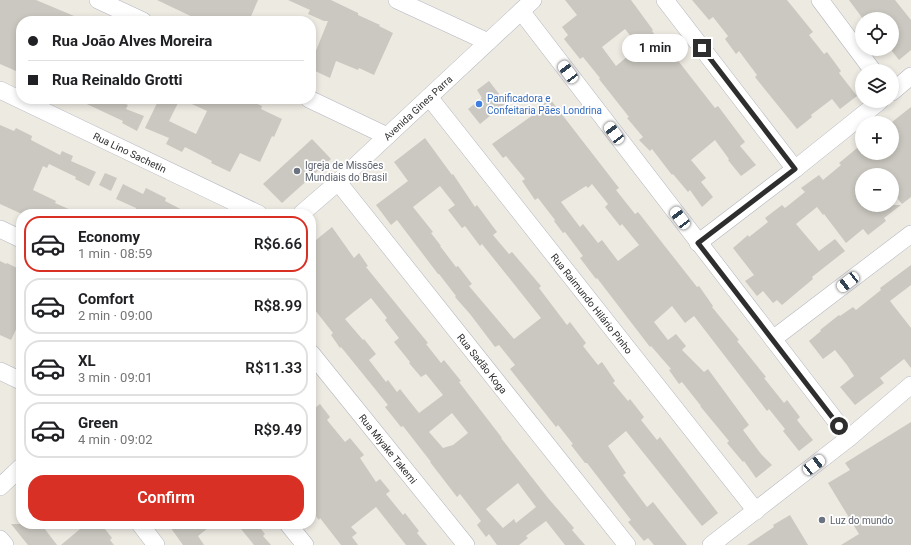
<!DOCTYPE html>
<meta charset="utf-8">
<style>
body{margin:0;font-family:Roboto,sans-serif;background:#f2f2f2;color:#202124;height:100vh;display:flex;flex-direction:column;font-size:15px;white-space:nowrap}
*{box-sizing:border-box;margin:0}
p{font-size:13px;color:#757577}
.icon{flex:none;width:22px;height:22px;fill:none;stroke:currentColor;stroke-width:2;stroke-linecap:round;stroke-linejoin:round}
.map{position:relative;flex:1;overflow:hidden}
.panel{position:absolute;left:16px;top:209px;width:300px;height:320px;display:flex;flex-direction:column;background:#fff;border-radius:16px;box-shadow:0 2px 6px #0003}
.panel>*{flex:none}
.guide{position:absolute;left:16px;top:16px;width:300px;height:88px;border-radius:16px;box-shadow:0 2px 6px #0003;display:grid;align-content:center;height:88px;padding:0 12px;background:#fff}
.controls{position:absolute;left:855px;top:12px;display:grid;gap:8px}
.controls a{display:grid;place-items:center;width:44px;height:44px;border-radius:50%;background:#fff;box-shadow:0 2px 6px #0003;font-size:20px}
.end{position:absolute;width:18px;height:18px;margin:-9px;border:5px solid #2e2e2e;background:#fff;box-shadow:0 0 0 2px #fff}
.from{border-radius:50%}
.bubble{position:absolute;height:28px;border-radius:14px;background:#fff;box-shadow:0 2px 6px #0003;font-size:13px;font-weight:600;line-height:28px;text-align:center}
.car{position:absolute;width:12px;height:24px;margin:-12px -6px;border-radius:5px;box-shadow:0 0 3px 1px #0007;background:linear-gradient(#fff 24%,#345 0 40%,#fff 0 76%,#345 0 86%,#fff 0)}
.guide b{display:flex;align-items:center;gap:14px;height:38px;font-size:15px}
.guide b+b{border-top:1px solid #e0e0e0}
.guide i{width:10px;height:10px;background:#202124}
ul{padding:7px 0 0;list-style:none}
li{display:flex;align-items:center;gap:12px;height:56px;margin:0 8px 6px;padding:0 4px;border:2px solid #e0e0e0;border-radius:16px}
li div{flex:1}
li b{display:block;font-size:15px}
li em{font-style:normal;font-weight:600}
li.current{border-color:#d93025}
li>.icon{width:36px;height:36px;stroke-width:1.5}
.cta{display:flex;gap:8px;margin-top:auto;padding:8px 12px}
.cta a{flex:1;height:46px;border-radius:16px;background:#d93025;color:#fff;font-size:16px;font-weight:600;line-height:46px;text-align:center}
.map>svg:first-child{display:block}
.building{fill:#cac8c0;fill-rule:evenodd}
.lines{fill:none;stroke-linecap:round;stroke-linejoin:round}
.street-casing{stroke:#b5b6c0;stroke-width:18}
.street{stroke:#fff;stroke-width:17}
.route{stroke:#2e2e2e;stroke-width:5}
.shop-dot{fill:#3f7fe0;stroke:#fff;stroke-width:1.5}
.worship-dot{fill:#6b7280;stroke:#fff;stroke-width:1.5}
.labels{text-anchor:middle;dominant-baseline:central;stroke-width:3.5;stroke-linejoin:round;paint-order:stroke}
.shop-label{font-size:10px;fill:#366cbe;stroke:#fff;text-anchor:start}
.street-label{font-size:10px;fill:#2e2e2e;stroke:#fff}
.worship-label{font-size:10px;fill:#5b616d;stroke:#fff;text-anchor:start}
</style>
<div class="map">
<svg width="911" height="545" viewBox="0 0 911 545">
<rect width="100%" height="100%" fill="#edeae2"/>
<g class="building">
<path d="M0,0H36L86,21H21V70L17,69L16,71L0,64Z"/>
<path d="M157,0H258L249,21H201Z"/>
<path d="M288,0H331L358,13V15L380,25L379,26L393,33L374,75L359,68L358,70L336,61L330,78L311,69V51L315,53L328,21H324L308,14L310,10Z"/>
<path d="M565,0H631L653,30L652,31L670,55L672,53L715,108L718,106L745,142L740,146L756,165L741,176L728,160L729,159L715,140L691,160L706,178L701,182L713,197L702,207L690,190L688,192L673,174L672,175L652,149L650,151L639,140L643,137L627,118L629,117L599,79L600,78L583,57L580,59L564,39L568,35L562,27L577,15ZM625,29L639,47L616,66L602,47Z"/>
<path d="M692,0H787L813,32L809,35L824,54L827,52L841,71L839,73L857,96L840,109L832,99L811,115L812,117L797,129L755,77L757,75L739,51L736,54L725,39L728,36L713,17L709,20Z"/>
<path d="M849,0H895L911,20V50L899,60L892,51V19H863Z"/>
<path d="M489,81L506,103L480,124L468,109L482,98L477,90Z"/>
<path d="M76,99H115L128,105L126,109L144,116L137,131L122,123L123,121Z"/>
<path d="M159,99H180L169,121L196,134L207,111L181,99H246L262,106L261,109L282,119L274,137L272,136L260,162L240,153L230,172L211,163L212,161L185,147L182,152L166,144L169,138L145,128Z"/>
<path d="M550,99L619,188L616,190L635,214L638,212L697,287L699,286L713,306L712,307L739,340L737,341L766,377L764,378L784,403L787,400L800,417L797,420L813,440L799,451L783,431L785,429L769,409L767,411L694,316L685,323L672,306L654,322L668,340L676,334L686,346L682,350L704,372L708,369L749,425L743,430L761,454L772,465L756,478L744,461L743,462L727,443L729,441L700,406H701L682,382L679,384L669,370L671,369L651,346L650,347L597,278L596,279L580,258L583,256L565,232L563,233L554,221L555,220L538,198L535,200L522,181L525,179L506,156L503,158L492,144L533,115L532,113ZM592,184L608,204L605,207L620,226L622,224L639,245L618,261L602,240L598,243L583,224L580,227L561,202L586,186L588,188Z"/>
<path d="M911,107V197L902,204L892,192V175H886L880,168L872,175H862V205H901L884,218L886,221L868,235L863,229L846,243L824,214L823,215L817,207L796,224L819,251L835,239L845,251L812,277L813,279L782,305L777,300L773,303L763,291L757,296L745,281L754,275L733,248L748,235L749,237L768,222L765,218L782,205L785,208L805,192L801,188L819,175L823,180L841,165L839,163L862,144V153H892V122Z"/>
<path d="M0,125L14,131L16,128L32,136L31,140L60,155L62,151L73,156L71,161L96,172L89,186L75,179L76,177L49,164L47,168L43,166L33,190L56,201L55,203L80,214H22L0,204Z"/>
<path d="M425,138L452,175L453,174L475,207L477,205L497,232L493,235L509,254L512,252L541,286L539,288L567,325L570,322L586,343L583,346L598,365L602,362L615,381L613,383L628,401L630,399L644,417L641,420L657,440L660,437L718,513L702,526L626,431L608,446L626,473L623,475L647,507L653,502L687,545H654L648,538L644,541L628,522L631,520L587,463H585L571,445L573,444L558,425L556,427L510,369L515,365L499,345L495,347L470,314L455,297L456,296L439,274H438L397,220L391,225L376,205L408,181L394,162ZM440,186L455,205L448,210L462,228L465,226L480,246L482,244L541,318L514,339L469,286L472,284L458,266L456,267L440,246H441L431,233L433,232L413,207Z"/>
<path d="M312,139L331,159L282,203L263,184Z"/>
<path d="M105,173L117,178L111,191L99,185Z"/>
<path d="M123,184L143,194L146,188L166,198L165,201L190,214H134L136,208L116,199Z"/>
<path d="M332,227L354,258L359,253L368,266L366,267L428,343L426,344L441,363L444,360L461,381L459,382L502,438H501L548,498L574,528L572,530L585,545H565L546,521L526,536L528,538L519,545H497L489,534L486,537L477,525L481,521L460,494L457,497L430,462H431L403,426L401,427L385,407L388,405L341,347L340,348L331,335L333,333L311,305V244ZM371,298L387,318L385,320L399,338L394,342L410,362L409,363L421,377L426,374L443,395L419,413L400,389L397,392L388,380L386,382L369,360L376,354L364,339L363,340L345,319ZM452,413L468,433L453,445L443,448L429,432ZM518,483L536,507L516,523L514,519L503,528L486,509Z"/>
<path d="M0,261L6,264L7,263L21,270V319L11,340L0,335Z"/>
<path d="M911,265V285L890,301L911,328V368L904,359L880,378L884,383L855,405L840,387L854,376L847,365L835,350L823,359L809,341L821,331L820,330L839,315L840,316L853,307L856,310L881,290L880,288Z"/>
<path d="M320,404L330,417L327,420L345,442L350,438L364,455L360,458L376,482L380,479L390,491L386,494L403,515L405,513L419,531L417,533L427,545H406L376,507L351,527L357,533L352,537L358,545H341L320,518L319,520L311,510V411Z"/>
<path d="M911,422V545H841L859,534L828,483L850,470L845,463Z"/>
<path d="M790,515L808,545H747L774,527L773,525Z"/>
<path d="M11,524H41L57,545H28Z"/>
<path d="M86,524H101L112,538L110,540L114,545H61Z"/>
<path d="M168,524H213L198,536L204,545H183Z"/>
<path d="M237,524H257L265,534L263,536L271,545H254Z"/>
</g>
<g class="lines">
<defs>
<g id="street">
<path d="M98,0L143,21"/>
<path d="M397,0L488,42"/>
<path d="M665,0L795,169"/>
<path d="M820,0L873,71"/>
<path d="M521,11L849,438"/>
<path id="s1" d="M0,90L259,214"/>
<path d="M892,92L911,76"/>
<path id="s2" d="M429,97L756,511"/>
<path d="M309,99L387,136"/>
<path id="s3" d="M338,182L627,545"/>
<path id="s4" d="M301,214L338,182L533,0"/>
<path d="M0,229L21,239"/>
<path d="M698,243L795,169L880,101"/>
<path d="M773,339L911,234"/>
<path id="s5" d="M311,353L466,545"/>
<path d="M0,371L21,381"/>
<path d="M0,487L21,467"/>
<path d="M140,524L156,545"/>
<path d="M288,524L305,545"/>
<path d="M0,539L5,545"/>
<path d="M711,545L849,438L911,385"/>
</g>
</defs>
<use href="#street" class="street-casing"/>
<use href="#street" class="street"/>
</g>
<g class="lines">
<path class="route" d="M702,48L795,169L698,243L839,426"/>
</g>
<circle class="shop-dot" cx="479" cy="104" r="4"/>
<g class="worship-dot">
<circle cx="297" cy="171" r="4"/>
<circle cx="822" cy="520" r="4"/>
</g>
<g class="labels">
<g class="shop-label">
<text x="487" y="98">Panificadora e<tspan x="487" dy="12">Confeitaria Pães Londrina</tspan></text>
</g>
<g class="street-label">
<text stroke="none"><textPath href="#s4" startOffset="158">Avenida Gines Parra</textPath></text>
<text stroke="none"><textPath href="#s1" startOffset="144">Rua Lino Sachetin</textPath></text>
<text stroke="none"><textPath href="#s2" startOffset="263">Rua Raimundo Hilário Pinho</textPath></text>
<text stroke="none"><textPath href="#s3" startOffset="232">Rua Sadão Koga</textPath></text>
<text stroke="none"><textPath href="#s5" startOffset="123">Rua Miyake Takemi</textPath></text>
</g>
<g class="worship-label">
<text x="305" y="165">Igreja de Missões<tspan x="305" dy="12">Mundiais do Brasil</tspan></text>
<text x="830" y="520">Luz do mundo</text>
</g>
</g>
</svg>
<div class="controls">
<a><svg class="icon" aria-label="locate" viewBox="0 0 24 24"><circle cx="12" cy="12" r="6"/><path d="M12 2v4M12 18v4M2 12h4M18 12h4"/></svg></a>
<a><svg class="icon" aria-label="layers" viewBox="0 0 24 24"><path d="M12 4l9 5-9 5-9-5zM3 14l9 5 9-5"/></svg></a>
<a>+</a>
<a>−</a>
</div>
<i class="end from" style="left:839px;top:426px"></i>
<i class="end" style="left:702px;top:48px"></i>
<div class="bubble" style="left:622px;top:34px;width:66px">1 min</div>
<i class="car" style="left:568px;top:72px;rotate:323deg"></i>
<i class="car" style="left:614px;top:133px;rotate:323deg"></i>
<i class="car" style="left:680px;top:218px;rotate:323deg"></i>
<i class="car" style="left:848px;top:282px;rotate:232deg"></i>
<i class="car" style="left:814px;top:465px;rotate:52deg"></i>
<div class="guide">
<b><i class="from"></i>Rua João Alves Moreira</b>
<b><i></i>Rua Reinaldo Grotti</b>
</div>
<section class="panel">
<ul>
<li class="current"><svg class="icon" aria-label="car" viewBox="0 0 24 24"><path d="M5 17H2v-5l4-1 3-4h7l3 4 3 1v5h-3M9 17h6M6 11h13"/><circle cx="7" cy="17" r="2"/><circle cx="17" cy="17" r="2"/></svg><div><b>Economy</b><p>1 min · 08:59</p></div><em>R$6.66</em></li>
<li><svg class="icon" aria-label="car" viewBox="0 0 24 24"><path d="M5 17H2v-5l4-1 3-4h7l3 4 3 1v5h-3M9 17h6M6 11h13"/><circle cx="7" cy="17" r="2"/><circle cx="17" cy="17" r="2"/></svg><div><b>Comfort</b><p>2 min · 09:00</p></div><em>R$8.99</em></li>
<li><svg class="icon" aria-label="car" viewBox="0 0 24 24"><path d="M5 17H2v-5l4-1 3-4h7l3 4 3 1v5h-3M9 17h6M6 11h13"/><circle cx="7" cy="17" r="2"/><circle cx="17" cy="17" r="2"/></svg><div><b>XL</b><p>3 min · 09:01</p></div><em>R$11.33</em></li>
<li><svg class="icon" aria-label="car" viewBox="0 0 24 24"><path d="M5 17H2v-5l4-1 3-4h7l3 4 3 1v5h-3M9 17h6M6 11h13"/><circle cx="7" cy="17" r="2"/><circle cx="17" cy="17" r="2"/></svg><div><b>Green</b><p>4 min · 09:02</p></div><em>R$9.49</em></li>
</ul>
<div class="cta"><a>Confirm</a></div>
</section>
</div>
